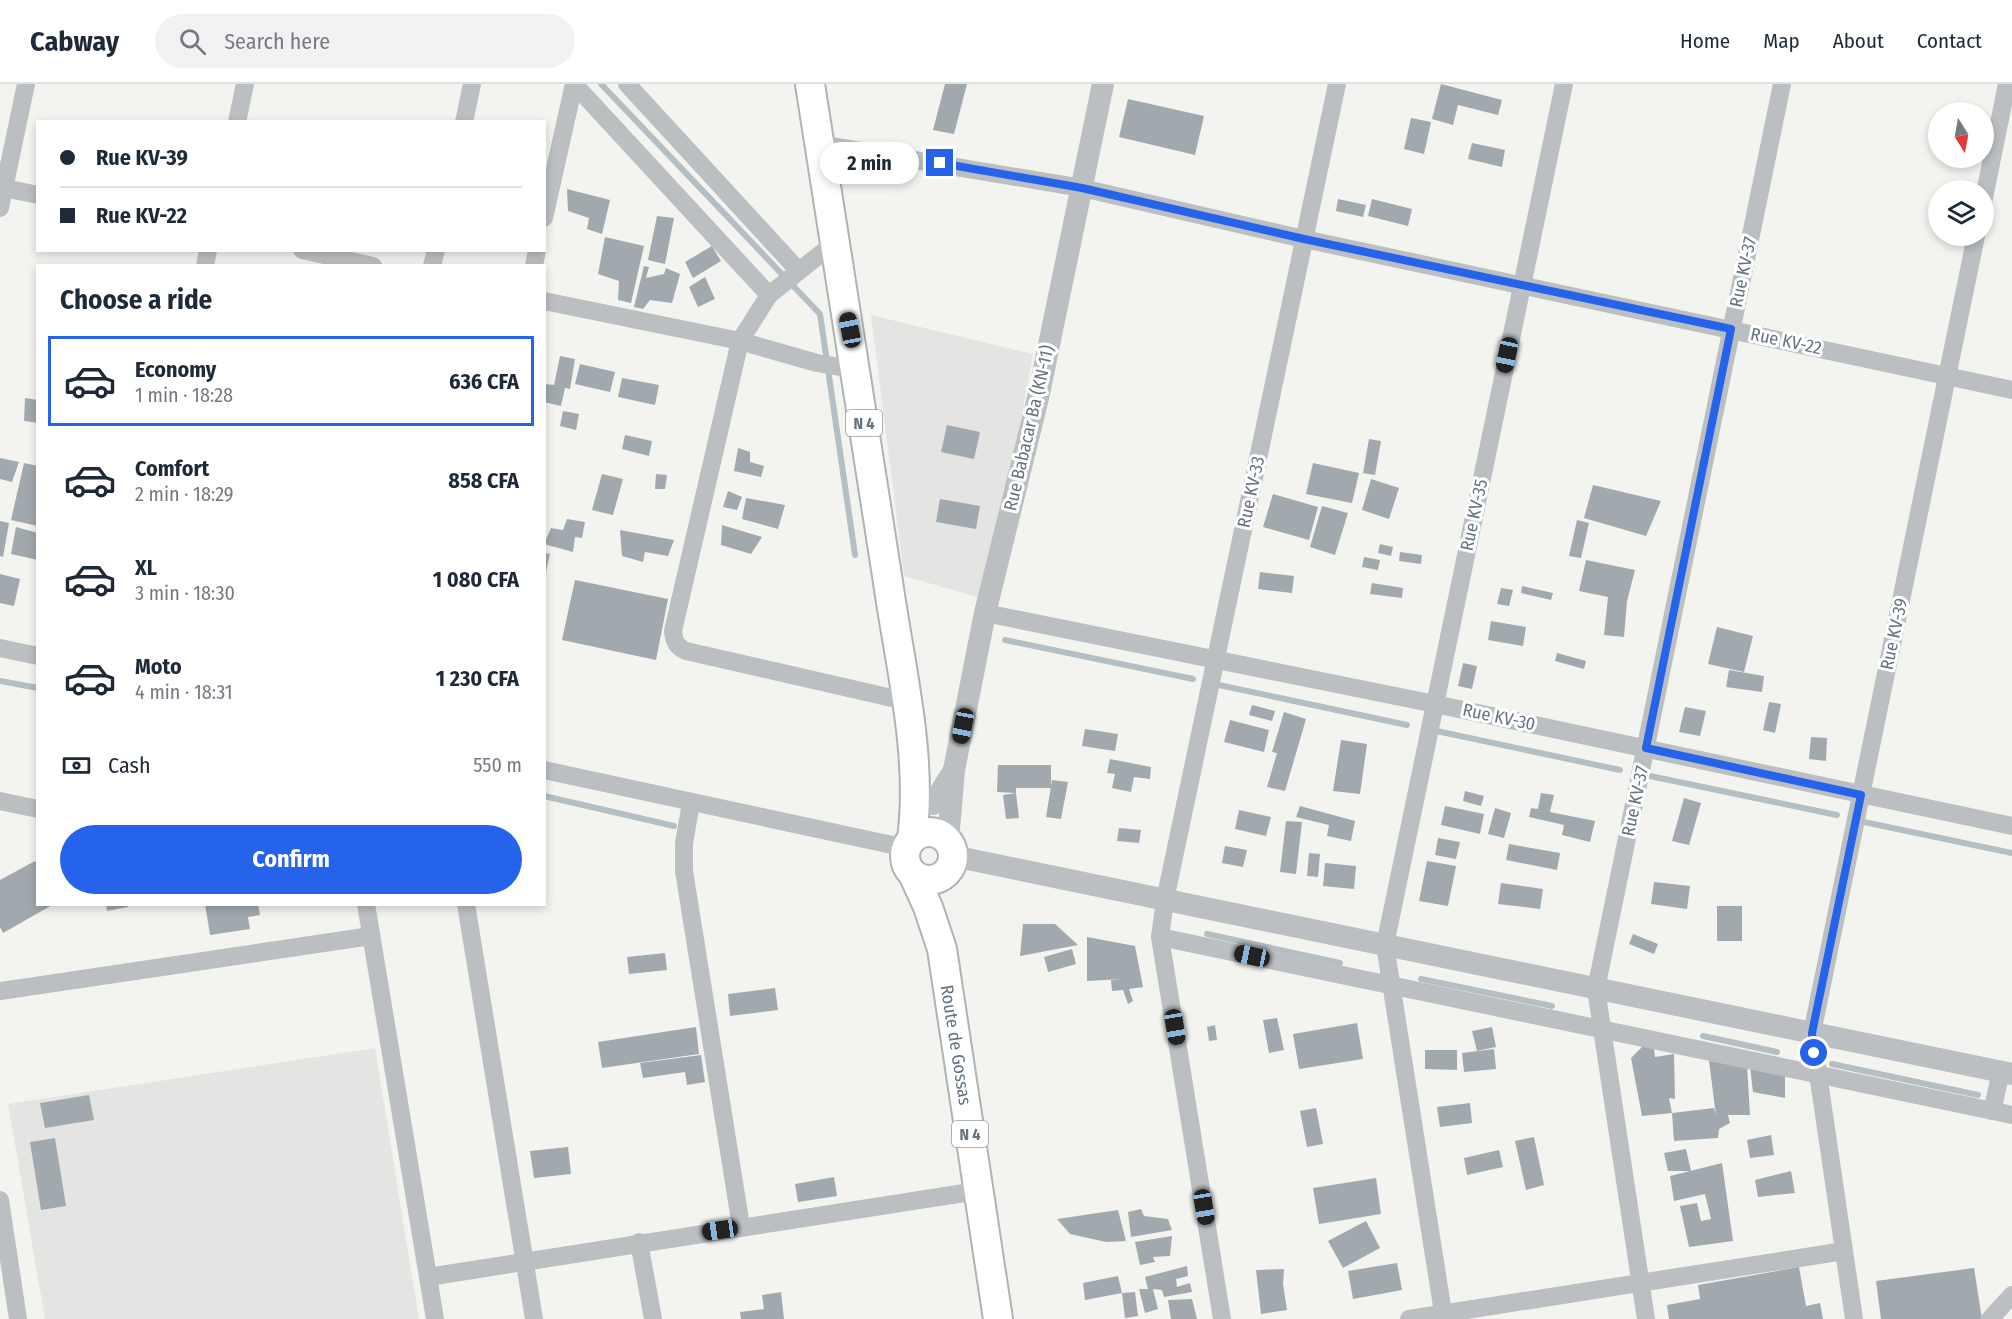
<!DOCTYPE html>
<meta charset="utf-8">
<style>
body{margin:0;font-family:"Fira Sans Condensed",sans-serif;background:#f2f2f3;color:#1f2937;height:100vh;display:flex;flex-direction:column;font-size:22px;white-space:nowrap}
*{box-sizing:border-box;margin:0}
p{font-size:20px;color:#747a83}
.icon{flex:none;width:33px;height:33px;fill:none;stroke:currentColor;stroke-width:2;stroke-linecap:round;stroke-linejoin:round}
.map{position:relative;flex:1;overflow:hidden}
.sheet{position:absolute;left:36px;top:180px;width:510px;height:642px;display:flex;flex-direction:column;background:#fff;border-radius:0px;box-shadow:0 3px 9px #0003}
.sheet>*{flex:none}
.top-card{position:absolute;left:36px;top:36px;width:510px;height:132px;border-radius:0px;box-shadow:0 3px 9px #0003;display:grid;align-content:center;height:132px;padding:0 24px;background:#fff}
.needle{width:39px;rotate:169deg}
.tools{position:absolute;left:1928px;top:18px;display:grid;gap:12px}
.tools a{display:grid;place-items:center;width:66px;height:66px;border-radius:50%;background:#fff;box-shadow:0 3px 9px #0003;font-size:30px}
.end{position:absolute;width:27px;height:27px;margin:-14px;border:8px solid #2563eb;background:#fff;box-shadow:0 0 0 3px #fff}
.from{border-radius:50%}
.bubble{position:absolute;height:42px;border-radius:21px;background:#fff;box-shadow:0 3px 9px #0003;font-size:20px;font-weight:700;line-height:42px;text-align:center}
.car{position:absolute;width:18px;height:36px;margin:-18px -9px;border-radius:8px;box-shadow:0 0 4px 2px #0007;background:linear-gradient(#222 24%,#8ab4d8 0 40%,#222 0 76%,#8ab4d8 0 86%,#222 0)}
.top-card b{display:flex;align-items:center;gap:21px;height:57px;font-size:22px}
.top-card b+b{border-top:2px solid #e0e1e3}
.top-card i{width:15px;height:15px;background:#1f2937}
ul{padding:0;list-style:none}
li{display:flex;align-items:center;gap:18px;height:90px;margin:0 12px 9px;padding:0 12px;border:3px solid transparent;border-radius:0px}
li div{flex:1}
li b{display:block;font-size:22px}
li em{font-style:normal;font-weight:700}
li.on{border-color:#2563eb}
li>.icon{width:54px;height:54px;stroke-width:1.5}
h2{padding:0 24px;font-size:27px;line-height:72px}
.pay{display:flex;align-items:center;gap:15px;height:66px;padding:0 24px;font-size:22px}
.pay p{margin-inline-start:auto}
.button{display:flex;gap:12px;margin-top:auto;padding:12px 24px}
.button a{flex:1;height:69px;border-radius:36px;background:#2563eb;color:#fff;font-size:24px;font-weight:700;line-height:69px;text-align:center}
header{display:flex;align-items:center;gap:36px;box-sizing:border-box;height:84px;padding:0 30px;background:#fff;border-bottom:2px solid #e0e1e3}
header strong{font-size:28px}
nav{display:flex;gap:33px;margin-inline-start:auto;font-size:21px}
.search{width:420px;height:54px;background:#f2f2f3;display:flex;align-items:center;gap:15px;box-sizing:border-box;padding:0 21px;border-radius:33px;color:#747a83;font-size:22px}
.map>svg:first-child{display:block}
.built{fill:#e4e5e3}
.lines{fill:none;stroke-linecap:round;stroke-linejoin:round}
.stream{stroke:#b4bec3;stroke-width:6}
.building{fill:#a1a9ae}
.primary-casing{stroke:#aeb3b6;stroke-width:32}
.minor{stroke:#bbbfc2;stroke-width:18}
.tertiary{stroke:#bbbfc2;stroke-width:22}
.primary{stroke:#fff;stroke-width:28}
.route{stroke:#2563eb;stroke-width:8}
.labels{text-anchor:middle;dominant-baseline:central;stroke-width:6;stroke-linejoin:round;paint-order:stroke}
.shield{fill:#fff;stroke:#939da5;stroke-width:1.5}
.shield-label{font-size:16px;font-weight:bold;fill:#65737e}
.street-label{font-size:18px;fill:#65737e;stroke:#fff}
</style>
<header>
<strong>Cabway</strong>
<div class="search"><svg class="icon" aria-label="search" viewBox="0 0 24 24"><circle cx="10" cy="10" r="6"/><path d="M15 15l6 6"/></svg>Search here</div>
<nav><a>Home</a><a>Map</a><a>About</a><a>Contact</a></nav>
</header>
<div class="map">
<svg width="2012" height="1235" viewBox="0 0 2012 1235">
<rect width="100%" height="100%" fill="#f3f4f0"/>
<g class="built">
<path d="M871,231L1033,270L988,516L904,492Z"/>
<path d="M375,964L419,1235H45L8,1020Z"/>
</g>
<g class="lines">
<g class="stream">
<path d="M601,0L820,230L855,471"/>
<path d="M1005,556L1193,595"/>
<path d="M0,597L38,604"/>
<path d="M1219,601L1407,641"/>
<path d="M1432,646L1620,686"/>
<path d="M1650,692L1837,731"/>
<path d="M544,712L674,742"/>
<path d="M1864,738L2012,769"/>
<path d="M1207,850L1340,879"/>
<path d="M1421,895L1552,922"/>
<path d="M1703,952L1777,968"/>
<path d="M1832,980L1978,1011"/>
</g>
</g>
<g class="building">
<path d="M945,0H967L954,50L933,46Z"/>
<path d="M1441,0L1502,16L1498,31L1458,21L1453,41L1432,35Z"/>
<path d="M1128,15L1204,32L1195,71L1119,53Z"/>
<path d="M1411,34L1431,38L1424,70L1404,65Z"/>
<path d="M1472,59L1505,66L1502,83L1468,75Z"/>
<path d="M567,105L610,116L602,150L587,145L589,134L568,127Z"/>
<path d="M1338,115L1366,121L1363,133L1336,127Z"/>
<path d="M1372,115L1412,125L1408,142L1368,132Z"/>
<path d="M657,132L674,134L665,180L648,176Z"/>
<path d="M605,153L644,162L631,219L618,216L619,197L598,190Z"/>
<path d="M712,162L721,177L693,194L685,178Z"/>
<path d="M644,182L649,183L646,194L664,190L666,184L680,190L672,219L650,216L643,225L634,223Z"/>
<path d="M705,193L715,215L698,223L689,203Z"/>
<path d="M560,272L575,275L570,305L565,304L561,322L544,318V300L554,301Z"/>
<path d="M580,280L615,288L610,308L575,300Z"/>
<path d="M622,294L659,301L655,321L618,313Z"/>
<path d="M25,314L38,316V339L24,337Z"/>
<path d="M563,327L579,330L576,346L560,342Z"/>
<path d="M947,341L980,348L974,375L941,368Z"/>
<path d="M625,351L652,357L649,372L622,365Z"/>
<path d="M1369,355L1381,357L1375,391L1363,389Z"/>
<path d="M738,364L750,368V378L764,382L761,393L734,387Z"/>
<path d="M0,374L19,378L12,398L0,395Z"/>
<path d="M24,379L38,382V442L11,436Z"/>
<path d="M1313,379L1359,389L1352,419L1306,410Z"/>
<path d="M602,390L623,395L613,431L592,426Z"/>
<path d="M656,390L667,391L665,405H655Z"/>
<path d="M1371,395L1399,404L1389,435L1362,426Z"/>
<path d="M1593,401L1661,417L1646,452L1584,434Z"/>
<path d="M728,407L742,413L737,426L723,423Z"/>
<path d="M1273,410L1318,423L1309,456L1263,443Z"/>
<path d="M746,414L785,421L778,445L742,435Z"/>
<path d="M940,415L980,422L976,445L936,438Z"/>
<path d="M1322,422L1348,429L1335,471L1310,463Z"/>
<path d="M567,435L585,438L582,454L575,453L573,468L544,460L551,444L563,446Z"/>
<path d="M1577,436L1589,439L1581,474L1569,472Z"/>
<path d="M0,437L9,439L3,473L0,472Z"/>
<path d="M722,441L762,453L751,470L721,461Z"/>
<path d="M16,443L38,449V476L11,470Z"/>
<path d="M620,446L674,456L668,472L645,468L643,478L622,472Z"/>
<path d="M1380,460L1393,463L1391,472L1378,469Z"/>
<path d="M1400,468L1422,471L1421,480L1399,477Z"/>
<path d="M544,469L550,470L545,492H544Z"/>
<path d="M1364,473L1380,476L1378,486L1362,483Z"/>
<path d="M1586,476L1635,486L1627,517L1624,553L1604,551L1608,513L1579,507Z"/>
<path d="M1260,488L1294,492L1292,509L1258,505Z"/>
<path d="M0,490L20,495L14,522L0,519Z"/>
<path d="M575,496L668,515L656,576L562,556Z"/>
<path d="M1372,499L1403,504L1402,514L1370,510Z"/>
<path d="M1522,502L1553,509L1551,516L1521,509Z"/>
<path d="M1501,504L1513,506L1509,522L1497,520Z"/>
<path d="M1491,537L1526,543L1523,562L1488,556Z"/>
<path d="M1717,543L1753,552L1744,588L1708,580Z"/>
<path d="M1557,569L1586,577L1584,585L1555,577Z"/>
<path d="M1463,579L1477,582L1472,605L1458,602Z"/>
<path d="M1729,586L1764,592L1762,608L1726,603Z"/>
<path d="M1769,618L1781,620L1775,649L1763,646Z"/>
<path d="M1252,621L1275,627L1272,637L1249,631Z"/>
<path d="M1685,623L1706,627L1700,652L1679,648Z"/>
<path d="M1284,628L1306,635L1285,707L1267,703L1277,669L1272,668Z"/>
<path d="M1230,636L1269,646L1264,668L1224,658Z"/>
<path d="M1085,645L1118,650L1115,667L1082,662Z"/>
<path d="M1811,653L1827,654L1826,677L1809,675Z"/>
<path d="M1341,656L1367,660L1360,710L1333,707Z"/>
<path d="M1110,675L1151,683L1150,695L1134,693L1131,708L1112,704L1115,690L1107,689Z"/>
<path d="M998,681H1051V704H1016V709L997,708Z"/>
<path d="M1052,696L1068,698L1061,735L1046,733Z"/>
<path d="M1465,707L1484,712L1481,722L1463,717Z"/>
<path d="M1016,709L1019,734L1006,735L1003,711Z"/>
<path d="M1541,709L1554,711L1550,728L1595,737L1590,758L1562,751L1564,741L1529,733L1531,724L1538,725Z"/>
<path d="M1684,714L1701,719L1689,761L1672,757Z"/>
<path d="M1300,722L1355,737L1351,757L1327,752L1329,741L1296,733Z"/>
<path d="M1445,722L1484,730L1480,750L1441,741Z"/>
<path d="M1495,724L1511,729L1504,754L1488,750Z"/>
<path d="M1239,726L1271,733L1266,752L1235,745Z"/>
<path d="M1286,737L1302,738L1296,790L1280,788Z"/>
<path d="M1119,744L1141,746L1139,759L1117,757Z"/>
<path d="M1438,754L1460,758L1456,775L1435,771Z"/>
<path d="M1509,760L1560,769L1557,786L1506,776Z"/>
<path d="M1225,762L1247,766L1243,783L1222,779Z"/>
<path d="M1309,769L1320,770L1318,793L1307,792Z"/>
<path d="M35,777L38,781V820H54L3,849L0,843V796Z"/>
<path d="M1427,777L1456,782L1448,822L1419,817Z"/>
<path d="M1325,779L1356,782L1354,805L1323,802Z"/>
<path d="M1654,798L1690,802L1687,825L1651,820Z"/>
<path d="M1501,799L1543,805L1540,825L1498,820Z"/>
<path d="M106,820H127L128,823L107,827Z"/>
<path d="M205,820H258L260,831L248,833L250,845L210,851Z"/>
<rect x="1717" y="822" width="25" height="35"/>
<path d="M1023,840H1055L1078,861L1020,872Z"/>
<path d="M1633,850L1658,860L1654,870L1629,860Z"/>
<path d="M1087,853L1135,862L1143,903L1129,905L1133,917L1128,920L1123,906L1112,907L1111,896L1121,895L1087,897Z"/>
<path d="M1072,865L1076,880L1048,888L1044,873Z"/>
<path d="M665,869L667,886L629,890L627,873Z"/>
<path d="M775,904L778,926L730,932L728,910Z"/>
<path d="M1277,934L1284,966L1269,969L1263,936Z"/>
<path d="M1357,939L1363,975L1299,985L1293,950Z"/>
<path d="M1215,941L1217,956L1209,957L1207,943Z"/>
<path d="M696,943L699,970L602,984L598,958Z"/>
<path d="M1492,943L1496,963L1477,967L1472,947Z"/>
<path d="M1643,962L1654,964L1655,973L1674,970L1675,1015L1669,1014L1672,1029L1642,1032L1631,974Z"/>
<path d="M1494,965L1496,985L1464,988L1462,969Z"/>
<path d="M1425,966H1457V986L1425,985Z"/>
<path d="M701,971L705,998L687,1001L685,988L643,994L640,979Z"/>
<path d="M1709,977L1747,981L1750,1031H1728L1730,1039L1719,1045L1718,1054L1674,1057L1672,1029L1714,1024L1716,1032Z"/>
<path d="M1750,982L1785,991V1014L1753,1008Z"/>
<path d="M89,1011L94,1036L45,1044L40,1019Z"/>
<path d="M1470,1019L1472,1039L1440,1043L1437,1023Z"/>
<path d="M1316,1024L1323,1060L1307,1063L1300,1027Z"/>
<path d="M1771,1051L1774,1071L1750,1074L1747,1056Z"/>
<path d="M1534,1053L1544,1101L1526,1106L1515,1057Z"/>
<path d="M55,1054L66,1122L41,1126L30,1058Z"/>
<path d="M568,1063L571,1090L534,1094L530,1067Z"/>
<path d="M1686,1065L1691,1087H1668L1664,1069Z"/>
<path d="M1499,1066L1503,1083L1467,1091L1464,1074Z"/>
<path d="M1722,1079L1733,1157L1689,1163L1680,1122L1697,1119L1701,1137L1711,1135L1705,1110L1674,1117L1670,1092Z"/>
<path d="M1791,1087L1795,1109L1758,1113L1755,1096Z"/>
<path d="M834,1093L837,1112L798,1118L795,1100Z"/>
<path d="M1376,1094L1381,1130L1319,1140L1313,1104Z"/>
<path d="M1141,1125L1144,1132L1168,1135L1172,1146L1131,1153L1128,1128Z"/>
<path d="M1118,1126L1126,1157L1106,1158L1070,1150L1057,1135Z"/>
<path d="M1366,1137L1380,1164L1343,1184L1328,1157Z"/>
<path d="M1172,1152L1170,1172L1153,1173L1155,1178L1140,1181L1135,1158Z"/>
<path d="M1397,1179L1402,1206L1353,1215L1348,1187Z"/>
<path d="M1187,1182L1188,1192L1176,1195L1177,1203L1190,1199L1192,1208L1164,1213L1162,1206L1153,1205L1158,1225L1145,1229L1139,1205H1148L1145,1193Z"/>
<path d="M1799,1183L1806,1222L1820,1219L1823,1235H1669L1667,1221L1700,1215L1698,1201Z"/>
<path d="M1974,1184L1982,1235H1881L1876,1197Z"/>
<path d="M1284,1185L1283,1200L1287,1226L1261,1230L1256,1186Z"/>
<path d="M1118,1192L1122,1209L1135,1208L1138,1232L1125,1234L1122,1209L1085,1216L1083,1199Z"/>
<path d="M781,1208L784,1235H741L740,1228L764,1225L762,1211Z"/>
<path d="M1192,1215L1197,1235H1171L1168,1216Z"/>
</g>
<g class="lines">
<defs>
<g id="primary">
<path d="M810,0C835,166 863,332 888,498C900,583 923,670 912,755"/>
<circle cx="929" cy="772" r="24"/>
<path d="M913,790L928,823L942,865L998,1235"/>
</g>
</defs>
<use href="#primary" class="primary-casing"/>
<g class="minor">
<path d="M574,0L769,211"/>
<path d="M627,0L798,186"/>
<path d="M237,38L245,0"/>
<path d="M464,38L472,0"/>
<path d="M819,60L1082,104L1304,155L2012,306"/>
<path d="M0,103L38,111"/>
<path d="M1983,119L2007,0"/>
<path d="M0,124L26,0"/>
<path d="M544,134L574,0"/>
<path d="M833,160L769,211L740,257L673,547C674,558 677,563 686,567L905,617"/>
<path d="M302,166L373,182"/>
<path d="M205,182L208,166"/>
<path d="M432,182L436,166"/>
<path d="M534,182L537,166"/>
<path d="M544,217L740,257L817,279L857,286"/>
<path d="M985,529L1435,620L2012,742"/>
<path d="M0,564L38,572"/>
<path d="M544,686L906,764"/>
<path d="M0,717L38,725"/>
<path d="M691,719L684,759V787L741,1142"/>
<path d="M366,820L435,1235"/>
<path d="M466,820L534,1235"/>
<path d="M1160,853L2012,1031"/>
<path d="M0,907L371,852"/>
<path d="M1992,1027L2001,988"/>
<path d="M0,1116L18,1235"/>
<path d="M639,1158L653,1235"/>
<path d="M428,1193L977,1107"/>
<path d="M1222,1235L1160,853L1165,816L1337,0"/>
<path d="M1409,1235L1844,1167"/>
<path d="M1444,1235L1385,861L1564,0"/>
<path d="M1646,1235L1596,905L1782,0"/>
<path d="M1854,1235L1812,949L1976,152"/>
<path d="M1990,1235L2012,1211"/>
</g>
<g class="tertiary">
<path d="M933,720L953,688"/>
<path d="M948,757L954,686L985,529L1038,314L1103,0"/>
<path d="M953,772L2012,990"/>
</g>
<use href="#primary" class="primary"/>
</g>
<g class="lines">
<path class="route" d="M940,79L1082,104L1304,155L1731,245L1646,664L1861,711L1812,949L1814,969"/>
</g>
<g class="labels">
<g class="shield">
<rect x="846" y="326" width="36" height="26" rx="4.5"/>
<rect x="952" y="1037" width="36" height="26" rx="4.5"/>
</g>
<g class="shield-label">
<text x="864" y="339">N 4</text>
<text x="970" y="1050">N 4</text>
</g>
<g class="street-label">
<text transform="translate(1743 188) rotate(-78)">Rue KV-37</text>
<text transform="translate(1786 257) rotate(12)">Rue KV-22</text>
<text transform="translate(1029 344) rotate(-77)">Rue Babacar Ba (KN-11)</text>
<text transform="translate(1251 408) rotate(-78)">Rue KV-33</text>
<text transform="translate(1474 431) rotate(-78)">Rue KV-35</text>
<text transform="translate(1894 550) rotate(-78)">Rue KV-39</text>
<text transform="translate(1499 633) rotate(12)">Rue KV-30</text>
<text transform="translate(1635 717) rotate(-78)">Rue KV-37</text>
<text transform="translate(956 961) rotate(81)">Route de Gossas</text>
</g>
</g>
</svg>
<div class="tools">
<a><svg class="needle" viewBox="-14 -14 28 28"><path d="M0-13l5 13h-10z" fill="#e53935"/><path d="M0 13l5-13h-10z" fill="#747a83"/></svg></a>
<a><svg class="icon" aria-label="layers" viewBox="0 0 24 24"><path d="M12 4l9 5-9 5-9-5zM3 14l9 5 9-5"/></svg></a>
</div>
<i class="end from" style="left:1814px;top:969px"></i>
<i class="end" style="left:940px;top:79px"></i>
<div class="bubble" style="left:820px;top:58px;width:99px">2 min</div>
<i class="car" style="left:850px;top:246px;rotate:349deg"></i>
<i class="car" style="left:1507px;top:271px;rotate:192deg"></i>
<i class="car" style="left:963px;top:642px;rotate:191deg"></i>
<i class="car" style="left:1252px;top:872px;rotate:282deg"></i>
<i class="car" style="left:1175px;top:943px;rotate:171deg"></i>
<i class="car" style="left:1204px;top:1123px;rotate:171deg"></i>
<i class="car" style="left:720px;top:1146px;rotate:262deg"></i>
<div class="top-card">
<b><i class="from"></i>Rue KV-39</b>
<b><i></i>Rue KV-22</b>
</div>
<section class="sheet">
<h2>Choose a ride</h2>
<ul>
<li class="on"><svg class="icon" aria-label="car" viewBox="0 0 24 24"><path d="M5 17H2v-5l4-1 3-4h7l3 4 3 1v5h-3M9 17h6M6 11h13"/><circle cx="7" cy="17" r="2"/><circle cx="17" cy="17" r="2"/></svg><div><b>Economy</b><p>1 min · 18:28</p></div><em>636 CFA</em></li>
<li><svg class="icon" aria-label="car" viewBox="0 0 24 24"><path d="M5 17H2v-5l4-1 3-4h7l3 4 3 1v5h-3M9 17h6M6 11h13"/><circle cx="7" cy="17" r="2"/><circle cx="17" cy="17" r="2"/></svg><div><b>Comfort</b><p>2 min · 18:29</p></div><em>858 CFA</em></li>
<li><svg class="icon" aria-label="car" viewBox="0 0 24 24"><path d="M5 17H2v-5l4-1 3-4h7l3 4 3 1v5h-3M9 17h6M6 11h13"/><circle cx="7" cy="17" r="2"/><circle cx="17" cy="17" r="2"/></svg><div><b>XL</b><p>3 min · 18:30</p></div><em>1 080 CFA</em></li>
<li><svg class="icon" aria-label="car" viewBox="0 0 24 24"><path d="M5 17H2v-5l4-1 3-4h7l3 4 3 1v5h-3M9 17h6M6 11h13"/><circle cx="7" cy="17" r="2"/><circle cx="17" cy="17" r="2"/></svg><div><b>Moto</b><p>4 min · 18:31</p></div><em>1 230 CFA</em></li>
</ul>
<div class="pay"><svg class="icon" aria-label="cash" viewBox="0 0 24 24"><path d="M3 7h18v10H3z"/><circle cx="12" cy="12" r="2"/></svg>Cash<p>550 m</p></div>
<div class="button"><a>Confirm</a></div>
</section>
</div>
